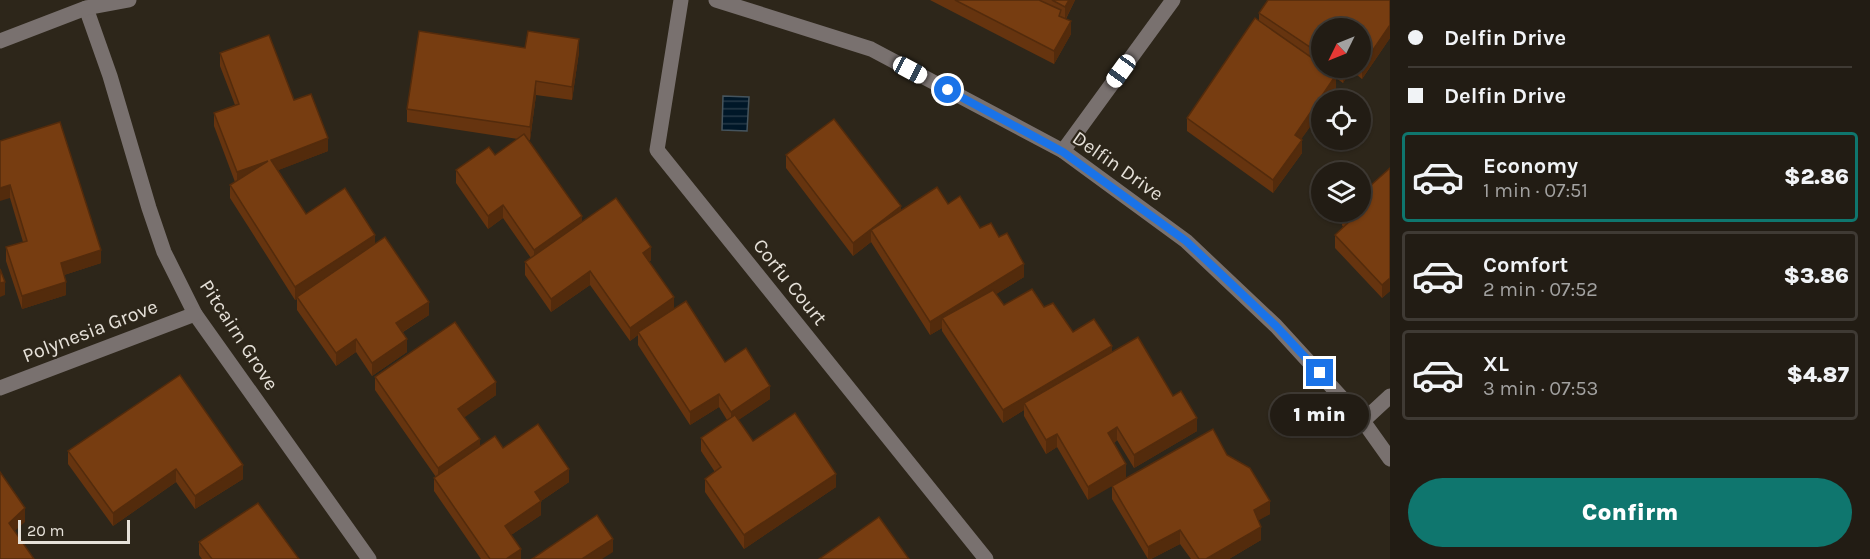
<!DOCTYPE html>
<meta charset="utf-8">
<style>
body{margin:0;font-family:Karla,sans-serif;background:#2a251d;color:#f1f3f6;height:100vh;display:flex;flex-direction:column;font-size:22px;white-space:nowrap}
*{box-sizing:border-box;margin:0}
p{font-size:20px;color:#a2a1a0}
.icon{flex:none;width:33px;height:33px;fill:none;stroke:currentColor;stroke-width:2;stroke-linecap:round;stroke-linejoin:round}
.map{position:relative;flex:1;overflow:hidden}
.drawer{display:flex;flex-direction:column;background:#221c14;width:480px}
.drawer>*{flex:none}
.hud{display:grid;align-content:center;height:132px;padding:0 18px;background:#221c14}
.needle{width:39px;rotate:227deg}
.controls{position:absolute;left:1311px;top:18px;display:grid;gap:12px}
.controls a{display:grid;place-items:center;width:60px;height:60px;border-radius:50%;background:#221c14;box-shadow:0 2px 4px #0004,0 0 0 2px #3f3a34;font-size:30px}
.scale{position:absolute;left:18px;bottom:15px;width:112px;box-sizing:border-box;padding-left:6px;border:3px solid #e6e1d9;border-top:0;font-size:16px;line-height:21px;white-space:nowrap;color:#e6e1d9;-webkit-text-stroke:4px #2d261a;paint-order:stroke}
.end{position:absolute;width:27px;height:27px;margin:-14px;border:8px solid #1a73e8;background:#fff;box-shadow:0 0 0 3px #fff}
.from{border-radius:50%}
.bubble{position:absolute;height:42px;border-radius:21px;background:#221c14;box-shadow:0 2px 4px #0004,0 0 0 2px #3f3a34;font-size:20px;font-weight:800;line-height:42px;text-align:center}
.car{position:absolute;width:18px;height:36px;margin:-18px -9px;border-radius:8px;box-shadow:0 0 4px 2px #0007;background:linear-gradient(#fff 24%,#345 0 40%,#fff 0 76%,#345 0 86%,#fff 0)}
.hud b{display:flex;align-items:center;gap:21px;height:57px;font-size:22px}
.hud b+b{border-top:2px solid #3f3a34}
.hud i{width:15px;height:15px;background:#f1f3f6}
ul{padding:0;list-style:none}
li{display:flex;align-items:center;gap:18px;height:90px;margin:0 12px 9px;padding:0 6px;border:3px solid #3f3a34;border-radius:6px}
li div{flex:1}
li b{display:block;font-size:22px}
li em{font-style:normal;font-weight:800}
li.selected{border-color:#0f766e}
li>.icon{width:54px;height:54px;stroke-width:1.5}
.cta{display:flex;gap:12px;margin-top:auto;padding:12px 18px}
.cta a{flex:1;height:69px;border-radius:36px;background:#0f766e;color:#fff;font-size:24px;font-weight:800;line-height:69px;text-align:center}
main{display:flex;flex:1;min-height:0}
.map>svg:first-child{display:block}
.water{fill:url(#water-rules);stroke:#45545d;stroke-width:1.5}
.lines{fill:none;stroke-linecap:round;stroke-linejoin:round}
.minor{stroke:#79716f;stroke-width:15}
.wall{fill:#66340f;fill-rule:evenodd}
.shaded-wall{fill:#532b0c}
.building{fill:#773d11;stroke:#532b0c;stroke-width:1.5}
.route{stroke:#1a73e8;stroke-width:8}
.labels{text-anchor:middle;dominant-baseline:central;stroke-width:4.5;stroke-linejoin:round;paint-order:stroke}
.street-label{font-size:20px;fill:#e6e1d9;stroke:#2d261a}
</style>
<main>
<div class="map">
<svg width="1390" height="559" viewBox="0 0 1390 559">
<defs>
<pattern id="water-rules" width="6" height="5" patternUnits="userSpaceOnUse" patternTransform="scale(1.5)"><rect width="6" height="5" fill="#001728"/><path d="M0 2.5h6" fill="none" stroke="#253847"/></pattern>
</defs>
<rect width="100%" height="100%" fill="#2d261a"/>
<path class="water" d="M723,96L749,97L747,131L722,130Z"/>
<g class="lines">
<g class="minor">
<path d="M681,0L657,150L986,559"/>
<path d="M716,0L871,49L1063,151L1186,241L1276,326L1363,421L1390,459"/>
<path d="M86,8L110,76L149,208L164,252L195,314L369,559"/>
<path d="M0,41L86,8L129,0"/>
<path d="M1063,151L1173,0"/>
<path d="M0,388L195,314"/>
<path d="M1363,421L1390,396"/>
</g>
</g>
<g class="wall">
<path d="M930,0H1075L1066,19L1071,34L1054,64Z"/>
<path d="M1390,0V38L1362,79L1351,70L1343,83L1336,78V88L1328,100H1322V110L1301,139L1302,153L1273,193L1187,131V118L1259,22V13ZM1322,28H1360V68H1322Z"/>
<path d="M525,48L579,52L572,100L536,95L530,140H528L582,222L651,260L649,262L674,309L725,362L770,399L738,420L753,441L836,487L744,549L705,492V479L715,472L701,451V438L727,420L719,407L690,425L638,345V335L630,341L590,285L551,312L525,275V262L531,258L503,218L488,229L456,183V170L495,155L518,139L407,122V109Z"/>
<path d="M220,53L294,100L328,151L278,170L306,214L375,243L429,315L403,332L407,352L372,376L356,352L336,366L297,310V299L295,300L230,198V185L235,182L214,126V113L235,105L220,66Z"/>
<path d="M0,141L101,263L64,275L66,295L22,309L6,261V247L23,242L10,198Z"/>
<path d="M786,155L901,210L948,204L980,228L999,237L1024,277L996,294L1004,305L1044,307L1073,332L1112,352L1173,396L1197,431L1134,468L1117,440L1114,443L1088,500L1057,447L1046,454L1024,416V410L1003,423L942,331V328L930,335L871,242L853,256L786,168Z"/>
<path d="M1390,168V291L1382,298L1335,248V235L1343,227L1342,225V212Z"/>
<path d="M375,377L496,395L464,417L480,447L503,448L569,482L541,501V515L511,535L521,559H481L434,491V478L436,477L375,390Z"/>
<path d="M68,451L243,479L195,509L176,482L113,526L68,464Z"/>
<path d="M1227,455L1270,514L1258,520L1261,540L1229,559H1191L1180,544L1151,559H1148L1112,499V486Z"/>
<path d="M199,542L299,559H202L199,555Z"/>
</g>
<g class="shaded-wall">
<path d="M1069,0H1075L1065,20V7Z"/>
<path d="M1071,21V34L1054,64V51Z"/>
<path d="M1390,25V38L1362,79V66Z"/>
<path d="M579,39V52L572,100V87Z"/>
<path d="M1345,68H1351V70L1343,83V70Z"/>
<path d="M1336,75V88L1328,100H1322V110L1295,148V135Z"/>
<path d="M536,81V95L530,140V127Z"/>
<path d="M328,138V151L271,173V160Z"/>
<path d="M1302,140V153L1273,193V180Z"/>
<path d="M268,161L237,185V172Z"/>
<path d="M10,185V198L0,201V188Z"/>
<path d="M503,205V218L488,229V216Z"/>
<path d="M901,206V219L871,230V242L853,256V243Z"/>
<path d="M582,216V229L534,263V250Z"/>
<path d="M375,235V248L297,297V299L295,300V287Z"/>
<path d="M651,247V260L643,266V253Z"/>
<path d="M101,250V263L61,276V263Z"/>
<path d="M1024,264V277L946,325L942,318V328L930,335V322Z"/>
<path d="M590,271V285L551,312V299Z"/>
<path d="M1390,278V291L1382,298V285Z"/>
<path d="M5,282V295L0,297V283Z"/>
<path d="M66,282V295L22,309V296Z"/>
<path d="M674,297V310L638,332V335L630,341V328Z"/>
<path d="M429,302V315L396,336V323Z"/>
<path d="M356,339V352L336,366V353Z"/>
<path d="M407,339V352L372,376V363Z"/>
<path d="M1112,346V359L1024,403V410L1003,423V410Z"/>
<path d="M496,382V395L458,422V409Z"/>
<path d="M770,386V399L731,425V412Z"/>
<path d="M719,394V407L690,425V412Z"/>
<path d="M1197,418V431L1134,468V455Z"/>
<path d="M1117,427V440L1108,446V433Z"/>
<path d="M1057,434V447L1046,454V440Z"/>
<path d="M480,439V452L438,481V468Z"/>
<path d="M1126,464V478L1088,500V487Z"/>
<path d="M243,465V479L195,509V496Z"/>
<path d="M176,469V482L113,526V513Z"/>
<path d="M569,469V482L535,505V492Z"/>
<path d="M836,474V487L744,549V535Z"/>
<path d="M541,501V515L505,539V526Z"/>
<path d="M1270,501V514L1254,523V510Z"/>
<path d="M25,508V522L9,536V523Z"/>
<path d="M1261,527V540L1229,559H1206Z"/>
<path d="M1180,530V544L1151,559H1148V547Z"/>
<path d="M613,539V552L602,559H582Z"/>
<path d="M521,549V559H506Z"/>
</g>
<g class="building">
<path d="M955,0H1039L1061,10L1059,16L1071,21L1054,51Z"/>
<path d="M1052,0H1069L1065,7Z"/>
<path d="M1268,0H1390V25L1362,66L1360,64V28H1322V55L1259,13Z"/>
<path d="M1255,18L1322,65V68H1325L1336,75L1295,135L1302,140L1273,180L1187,118Z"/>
<path d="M419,31L525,48L528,31L579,39L572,87L536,81L530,127L407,109Z"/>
<path d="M269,35L294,100L311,94L328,138L271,160L306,214L345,188L375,235L295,287L230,185L268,161L237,172L214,113L239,104L220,53Z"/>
<path d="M834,119L901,206L853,243L786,155Z"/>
<path d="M60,122L101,250L61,263L66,282L22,296L6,247L27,241L10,185L0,188V141Z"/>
<path d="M524,134L582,216L534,250L503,205L488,216L456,170L489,147L495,155Z"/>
<path d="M1390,168V278L1382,285L1335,235L1350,221L1342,212H1360V195Z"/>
<path d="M937,187L948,204L960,196L980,228L991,223L999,237L1007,233L1024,264L930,322L871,230Z"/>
<path d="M616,198L651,247L643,253L674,297L630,328L590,271L551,299L525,262Z"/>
<path d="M385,237L429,302L396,323L407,339L372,363L356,339L336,353L297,297Z"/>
<path d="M0,269L5,282L0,283Z"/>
<path d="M1032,289L1044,307L1053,303L1073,332L1094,319L1112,346L1003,410L942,318L993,290L1004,305Z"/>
<path d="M686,301L725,362L746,348L770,386L731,412L719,394L690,412L638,332Z"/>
<path d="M455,322L496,382L458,409L480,439L438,468L375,377Z"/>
<path d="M1138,337L1173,396L1181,391L1197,418L1134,455L1117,427L1108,433L1126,464L1088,487L1057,434L1046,440L1024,403Z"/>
<path d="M180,375L243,465L195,496L176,469L113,513L68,451Z"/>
<path d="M795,413L836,474L744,535L705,479L721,467L701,438L735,415L753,441Z"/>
<path d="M538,424L569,469L535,492L541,501L505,526L521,549L506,559H490L434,478L495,436L503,448Z"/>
<path d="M1213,429L1227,455L1250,468L1270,501L1254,510L1261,527L1206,559H1199L1180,530L1148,547L1112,486Z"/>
<path d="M0,472L25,508L9,523L34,559H0Z"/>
<path d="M258,503L299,559H212L199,542Z"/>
<path d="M597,515L613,539L582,559H532Z"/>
<path d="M879,517L909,559H819Z"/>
</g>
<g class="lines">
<path class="route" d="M948,90L1063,152L1186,241L1276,326L1320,373"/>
</g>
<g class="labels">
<g class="street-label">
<text transform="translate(1118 166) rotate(35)">Delfin Drive</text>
<text transform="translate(790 282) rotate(51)">Corfu Court</text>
<text transform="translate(90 331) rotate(-21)">Polynesia Grove</text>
<text transform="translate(239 335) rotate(57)">Pitcairn Grove</text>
</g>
</g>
</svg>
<div class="controls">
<a><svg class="needle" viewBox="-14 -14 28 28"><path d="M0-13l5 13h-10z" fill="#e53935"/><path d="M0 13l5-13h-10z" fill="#a2a1a0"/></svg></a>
<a><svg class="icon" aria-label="locate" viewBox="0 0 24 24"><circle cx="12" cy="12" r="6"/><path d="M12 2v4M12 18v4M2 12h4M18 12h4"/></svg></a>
<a><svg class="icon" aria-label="layers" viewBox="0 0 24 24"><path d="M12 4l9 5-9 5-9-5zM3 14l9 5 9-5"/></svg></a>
</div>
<div class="scale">20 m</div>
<i class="end from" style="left:948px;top:90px"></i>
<i class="end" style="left:1320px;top:373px"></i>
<div class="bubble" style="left:1270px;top:394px;width:99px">1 min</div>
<i class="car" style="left:910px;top:70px;rotate:118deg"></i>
<i class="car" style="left:1121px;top:71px;rotate:216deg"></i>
</div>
<section class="drawer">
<div class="hud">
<b><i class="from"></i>Delfin Drive</b>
<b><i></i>Delfin Drive</b>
</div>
<ul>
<li class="selected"><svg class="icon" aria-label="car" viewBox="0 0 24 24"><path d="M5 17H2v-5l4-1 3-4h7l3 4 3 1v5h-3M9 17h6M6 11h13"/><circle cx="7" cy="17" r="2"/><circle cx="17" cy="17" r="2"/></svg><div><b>Economy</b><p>1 min · 07:51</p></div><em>$2.86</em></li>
<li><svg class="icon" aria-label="car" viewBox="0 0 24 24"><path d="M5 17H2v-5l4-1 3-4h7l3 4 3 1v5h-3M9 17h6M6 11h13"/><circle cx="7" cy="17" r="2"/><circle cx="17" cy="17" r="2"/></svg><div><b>Comfort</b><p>2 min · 07:52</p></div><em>$3.86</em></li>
<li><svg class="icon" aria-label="car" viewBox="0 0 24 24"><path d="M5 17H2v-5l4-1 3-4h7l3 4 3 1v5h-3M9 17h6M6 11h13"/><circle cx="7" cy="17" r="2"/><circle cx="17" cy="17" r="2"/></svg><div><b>XL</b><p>3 min · 07:53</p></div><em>$4.87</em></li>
</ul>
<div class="cta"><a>Confirm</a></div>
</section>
</main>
